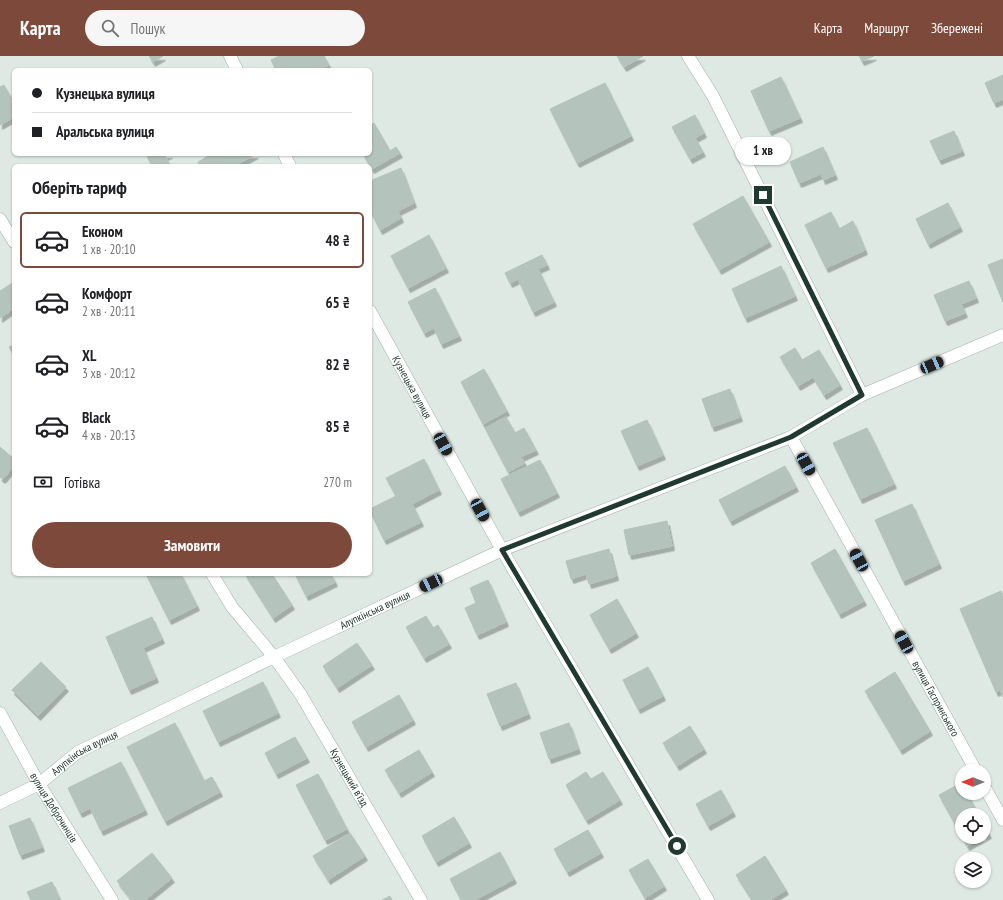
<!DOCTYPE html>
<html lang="uk">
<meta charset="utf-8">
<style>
body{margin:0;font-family:"PT Sans Narrow",sans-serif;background:#f6f6f6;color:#202124;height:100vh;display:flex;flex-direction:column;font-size:15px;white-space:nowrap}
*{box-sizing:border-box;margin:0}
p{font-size:13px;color:#757577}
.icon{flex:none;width:22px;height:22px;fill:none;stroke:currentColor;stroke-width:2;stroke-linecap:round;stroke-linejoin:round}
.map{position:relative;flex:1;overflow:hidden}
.drawer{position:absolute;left:12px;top:108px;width:360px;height:412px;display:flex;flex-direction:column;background:#fff;border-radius:6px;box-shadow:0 1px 3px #0004}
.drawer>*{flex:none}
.top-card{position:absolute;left:12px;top:12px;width:360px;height:88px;border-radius:6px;box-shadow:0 1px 3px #0004;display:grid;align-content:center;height:88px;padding:0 20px;background:#fff}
.needle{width:26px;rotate:270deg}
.buttons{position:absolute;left:955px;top:708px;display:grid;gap:8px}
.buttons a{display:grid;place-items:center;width:36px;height:36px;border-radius:50%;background:#fff;box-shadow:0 1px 3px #0004;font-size:20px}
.end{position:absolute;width:18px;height:18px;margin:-9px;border:5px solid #203931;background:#fff;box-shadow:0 0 0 2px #fff}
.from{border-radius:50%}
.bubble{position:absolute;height:28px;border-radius:14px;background:#fff;box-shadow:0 1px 3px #0004;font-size:13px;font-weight:600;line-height:28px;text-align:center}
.car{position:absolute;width:12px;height:24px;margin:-12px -6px;border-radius:5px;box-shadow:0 0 3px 1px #0007;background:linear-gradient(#222 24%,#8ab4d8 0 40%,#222 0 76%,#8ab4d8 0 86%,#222 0)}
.top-card b{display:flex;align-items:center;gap:14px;height:38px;font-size:15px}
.top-card b+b{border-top:1px solid #e0e0e0}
.top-card i{width:10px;height:10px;background:#202124}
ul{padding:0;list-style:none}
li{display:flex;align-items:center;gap:12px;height:56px;margin:0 8px 6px;padding:0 12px;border:2px solid transparent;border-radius:6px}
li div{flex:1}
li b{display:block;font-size:15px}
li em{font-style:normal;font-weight:600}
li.selected{border-color:#7d493a}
li>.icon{width:36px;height:36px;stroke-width:1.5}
h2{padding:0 20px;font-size:18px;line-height:48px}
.pay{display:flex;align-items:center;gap:10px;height:44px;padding:0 20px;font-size:15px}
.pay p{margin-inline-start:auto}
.cta{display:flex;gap:8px;margin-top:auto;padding:8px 20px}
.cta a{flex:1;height:46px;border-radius:24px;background:#7d493a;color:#fff;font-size:16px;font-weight:600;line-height:46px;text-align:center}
header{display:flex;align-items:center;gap:24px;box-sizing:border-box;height:56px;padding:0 20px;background:#7d493a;color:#fff}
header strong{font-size:19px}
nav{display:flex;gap:22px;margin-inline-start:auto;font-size:14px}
.search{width:280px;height:36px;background:#f6f6f6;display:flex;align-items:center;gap:10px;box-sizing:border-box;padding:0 14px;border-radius:22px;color:#757577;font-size:15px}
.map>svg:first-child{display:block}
.building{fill:#b4c4bd;stroke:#b1c3bb;filter:url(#shadow)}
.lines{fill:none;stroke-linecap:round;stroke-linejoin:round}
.minor-casing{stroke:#a1b1ab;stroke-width:13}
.minor{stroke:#fff;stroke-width:12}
.route{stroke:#203931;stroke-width:5}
.labels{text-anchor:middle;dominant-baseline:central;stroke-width:3.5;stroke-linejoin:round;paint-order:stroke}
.street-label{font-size:11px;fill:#203931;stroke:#eef6f2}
</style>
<header>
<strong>Карта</strong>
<div class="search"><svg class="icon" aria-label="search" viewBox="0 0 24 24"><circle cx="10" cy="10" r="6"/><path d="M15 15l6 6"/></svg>Пошук</div>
<nav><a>Карта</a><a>Маршрут</a><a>Збережені</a></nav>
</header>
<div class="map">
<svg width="1003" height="844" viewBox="0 0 1003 844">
<defs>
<filter id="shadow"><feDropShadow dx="2.5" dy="4.5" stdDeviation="0" flood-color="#0004"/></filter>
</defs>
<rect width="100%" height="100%" fill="#dee9e4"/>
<g class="building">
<path d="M149,0H163L153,6Z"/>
<path d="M279,0H324L329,9L319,14H276L271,4Z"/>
<path d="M617,0H643L624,11Z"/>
<path d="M859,0H874L862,5Z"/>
<path d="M1003,19V43L994,47L985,27Z"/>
<path d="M781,21L800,62L769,75L751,35Z"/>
<path d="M605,27L631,80L577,107L550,53Z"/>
<path d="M4,29L14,47V61L0,69V31Z"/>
<path d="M695,59L704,77L695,82L703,96L690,103L672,71Z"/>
<path d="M374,67L390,95L396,91L400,97L372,113L363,98H370V70Z"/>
<path d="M954,75L962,95L939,104L930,85Z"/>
<path d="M823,91L835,119L823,124L821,118L799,127L790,106Z"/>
<path d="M146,98H170L165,100L169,107L163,110H152Z"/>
<path d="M212,98H256L234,110H200L198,106Z"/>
<path d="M401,112L414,147L398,155L401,162L380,174L370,154V125Z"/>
<path d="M743,140L769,186L719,214L693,168Z"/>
<path d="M948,147L960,171L928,188L916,163Z"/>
<path d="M831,156L839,173L853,165L865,194L826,212L805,169Z"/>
<path d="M429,179L446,212L408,232L391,200Z"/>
<path d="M542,199L547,209L538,213L554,246L533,256L518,223L510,227L505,217Z"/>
<path d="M1003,203V246L988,209Z"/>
<path d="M781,210L795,240L745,262L732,233Z"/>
<path d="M969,225L976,242L961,248L965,257L945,265L934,239Z"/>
<path d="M14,226V252L0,262V235Z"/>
<path d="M435,232L459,280L441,288L434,272L424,277L408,246Z"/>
<path d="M14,289V300L9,291Z"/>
<path d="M795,292L802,304L819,294L840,329L824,339L813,321L798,330L780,301Z"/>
<path d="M484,313L507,355L483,368L461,326Z"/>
<path d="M730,333L740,361L712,371L702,343Z"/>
<path d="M506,361L515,377L524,372L536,394L521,401L525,407L508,416L485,372Z"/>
<path d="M647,364L663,399L637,410L621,375Z"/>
<path d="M867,372L894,428L860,443L833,387Z"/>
<path d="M0,391L14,403V410L3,423L0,421Z"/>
<path d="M424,403L439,434L412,448L421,466L384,484L370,455V453L396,440L386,422Z"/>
<path d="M540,404L557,437L518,456L501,423Z"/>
<path d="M785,410L796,431L730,465L719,444Z"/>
<path d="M912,448L939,508L903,525L875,464Z"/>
<path d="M667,465L672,490L629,499L624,474Z"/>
<path d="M609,493L616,520L589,528L586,518L571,523L566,505Z"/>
<path d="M835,493L864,545L839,558L811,507Z"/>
<path d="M146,518H181L197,550L169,564Z"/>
<path d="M245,518H272L292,549L273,562Z"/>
<path d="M295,518H331L335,526L306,540Z"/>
<path d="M488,524L506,566L477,579L465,552L476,547L470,532Z"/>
<path d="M1001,535L1003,539V641L1000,634L996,636L960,553Z"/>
<path d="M617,543L636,577L609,593L590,559Z"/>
<path d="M426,560L433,572L438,569L449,588L424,602L406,571Z"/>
<path d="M152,561L162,583L143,592L156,622L129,634L106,581Z"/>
<path d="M357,587L372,609L337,632L323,610Z"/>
<path d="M41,606L66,631L38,660L12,634Z"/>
<path d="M648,611L663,640L638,653L623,624Z"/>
<path d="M895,616L930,675L900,694L865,635Z"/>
<path d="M263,626L278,657L218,686L203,655Z"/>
<path d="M516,627L528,658L500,670L487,638Z"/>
<path d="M399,639L413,664L366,691L352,666Z"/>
<path d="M175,667L204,725L212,721L220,736L165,765L127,691Z"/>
<path d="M569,667L578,693L549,703L540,677Z"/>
<path d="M690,670L704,693L677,710L663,687Z"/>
<path d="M295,681L307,702L276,718L265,697Z"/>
<path d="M419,694L432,716L399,737L385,714Z"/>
<path d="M121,706L145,754L101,775L90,752L80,757L68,732Z"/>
<path d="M586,716L591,723L603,716L620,744L586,764L566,729Z"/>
<path d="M318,718L347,773L325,784L296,729Z"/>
<path d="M961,727L962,737H967L979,759H962V781H984V769L989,778L967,790L939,739Z"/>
<path d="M721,734L733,756L708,770L696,748Z"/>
<path d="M454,761L469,787L436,806L422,780Z"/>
<path d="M30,762L42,791L20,799L9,770Z"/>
<path d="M588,774L601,797L567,816L554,793Z"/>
<path d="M350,777L365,800L328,824L313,800Z"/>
<path d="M500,796L514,823L475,844H461L450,823Z"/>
<path d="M152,797L172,822L145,844H132L117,825Z"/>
<path d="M765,800L786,834L770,844H752L736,819Z"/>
<path d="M648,803L664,830L645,842L629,814Z"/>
<path d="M52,826L60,844H31L27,836Z"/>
<path d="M390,840L392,844H382Z"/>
</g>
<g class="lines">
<defs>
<g id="minor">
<path d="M230,0L237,14"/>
<path d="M688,0L713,40L862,339"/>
<path d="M284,98L290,110"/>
<path d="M0,163L14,186"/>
<path id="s1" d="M370,255L502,494L708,844"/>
<path id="s2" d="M791,381L976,715"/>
<path id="s3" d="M212,518L232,551L274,601L301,639L421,844"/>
<path id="s4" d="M0,657L39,728L112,844"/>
<path d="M984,730L1003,764"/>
<path id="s5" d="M0,747L39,728L78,696L274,601L502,494L791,381L862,339L1003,279"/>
</g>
</defs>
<use href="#minor" class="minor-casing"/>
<use href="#minor" class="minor"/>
</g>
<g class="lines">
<path class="route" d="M677,790L502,494L791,381L862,339L763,139"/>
</g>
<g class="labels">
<g class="street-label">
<text stroke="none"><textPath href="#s1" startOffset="87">Кузнецька вулиця</textPath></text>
<text stroke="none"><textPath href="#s5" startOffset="423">Алупкінська вулиця</textPath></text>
<text stroke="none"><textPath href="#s2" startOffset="299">вулиця Гаспринського</textPath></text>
<text stroke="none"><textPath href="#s5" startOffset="99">Алупкінська вулиця</textPath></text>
<text stroke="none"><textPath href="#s3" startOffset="246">Кузнецький в’їзд</textPath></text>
<text stroke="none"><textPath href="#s4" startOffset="109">вулиця Доброчинців</textPath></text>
</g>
</g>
</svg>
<div class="buttons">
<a><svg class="needle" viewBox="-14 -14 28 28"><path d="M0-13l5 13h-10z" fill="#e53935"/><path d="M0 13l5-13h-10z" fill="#757577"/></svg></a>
<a><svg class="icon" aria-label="locate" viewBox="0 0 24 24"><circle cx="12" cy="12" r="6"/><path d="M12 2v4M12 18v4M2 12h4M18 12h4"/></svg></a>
<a><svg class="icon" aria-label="layers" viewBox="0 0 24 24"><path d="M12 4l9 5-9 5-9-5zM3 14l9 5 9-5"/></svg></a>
</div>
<i class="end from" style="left:677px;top:790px"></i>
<i class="end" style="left:763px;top:139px"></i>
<div class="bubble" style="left:735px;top:81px;width:56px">1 хв</div>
<i class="car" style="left:932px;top:309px;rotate:67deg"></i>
<i class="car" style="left:443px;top:388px;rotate:151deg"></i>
<i class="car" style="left:806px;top:408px;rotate:151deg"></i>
<i class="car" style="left:480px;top:454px;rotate:151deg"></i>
<i class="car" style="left:859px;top:504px;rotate:331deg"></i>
<i class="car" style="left:431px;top:527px;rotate:245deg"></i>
<i class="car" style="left:904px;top:586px;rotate:331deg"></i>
<div class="top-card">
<b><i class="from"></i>Кузнецька вулиця</b>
<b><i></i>Аральська вулиця</b>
</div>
<section class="drawer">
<h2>Оберіть тариф</h2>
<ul>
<li class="selected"><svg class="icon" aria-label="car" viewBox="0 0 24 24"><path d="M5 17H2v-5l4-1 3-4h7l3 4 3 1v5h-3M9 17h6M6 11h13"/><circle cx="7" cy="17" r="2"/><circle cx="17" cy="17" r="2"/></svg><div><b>Економ</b><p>1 хв · 20:10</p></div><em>48 ₴</em></li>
<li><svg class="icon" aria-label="car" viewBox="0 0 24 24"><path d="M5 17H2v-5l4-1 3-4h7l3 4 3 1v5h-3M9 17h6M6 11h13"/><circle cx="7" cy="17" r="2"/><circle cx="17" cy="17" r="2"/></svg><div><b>Комфорт</b><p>2 хв · 20:11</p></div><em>65 ₴</em></li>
<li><svg class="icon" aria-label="car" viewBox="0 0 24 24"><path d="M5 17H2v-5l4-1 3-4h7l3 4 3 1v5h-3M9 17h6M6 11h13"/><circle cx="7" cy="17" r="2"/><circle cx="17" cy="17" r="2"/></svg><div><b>XL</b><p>3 хв · 20:12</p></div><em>82 ₴</em></li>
<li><svg class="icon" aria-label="car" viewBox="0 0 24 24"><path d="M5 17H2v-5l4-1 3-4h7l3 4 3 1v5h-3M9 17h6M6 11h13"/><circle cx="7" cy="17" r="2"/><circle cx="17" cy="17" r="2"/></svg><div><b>Black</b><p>4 хв · 20:13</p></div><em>85 ₴</em></li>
</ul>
<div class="pay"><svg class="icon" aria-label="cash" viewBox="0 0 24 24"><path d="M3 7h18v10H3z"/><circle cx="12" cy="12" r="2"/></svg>Готівка<p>270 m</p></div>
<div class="cta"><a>Замовити</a></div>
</section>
</div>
